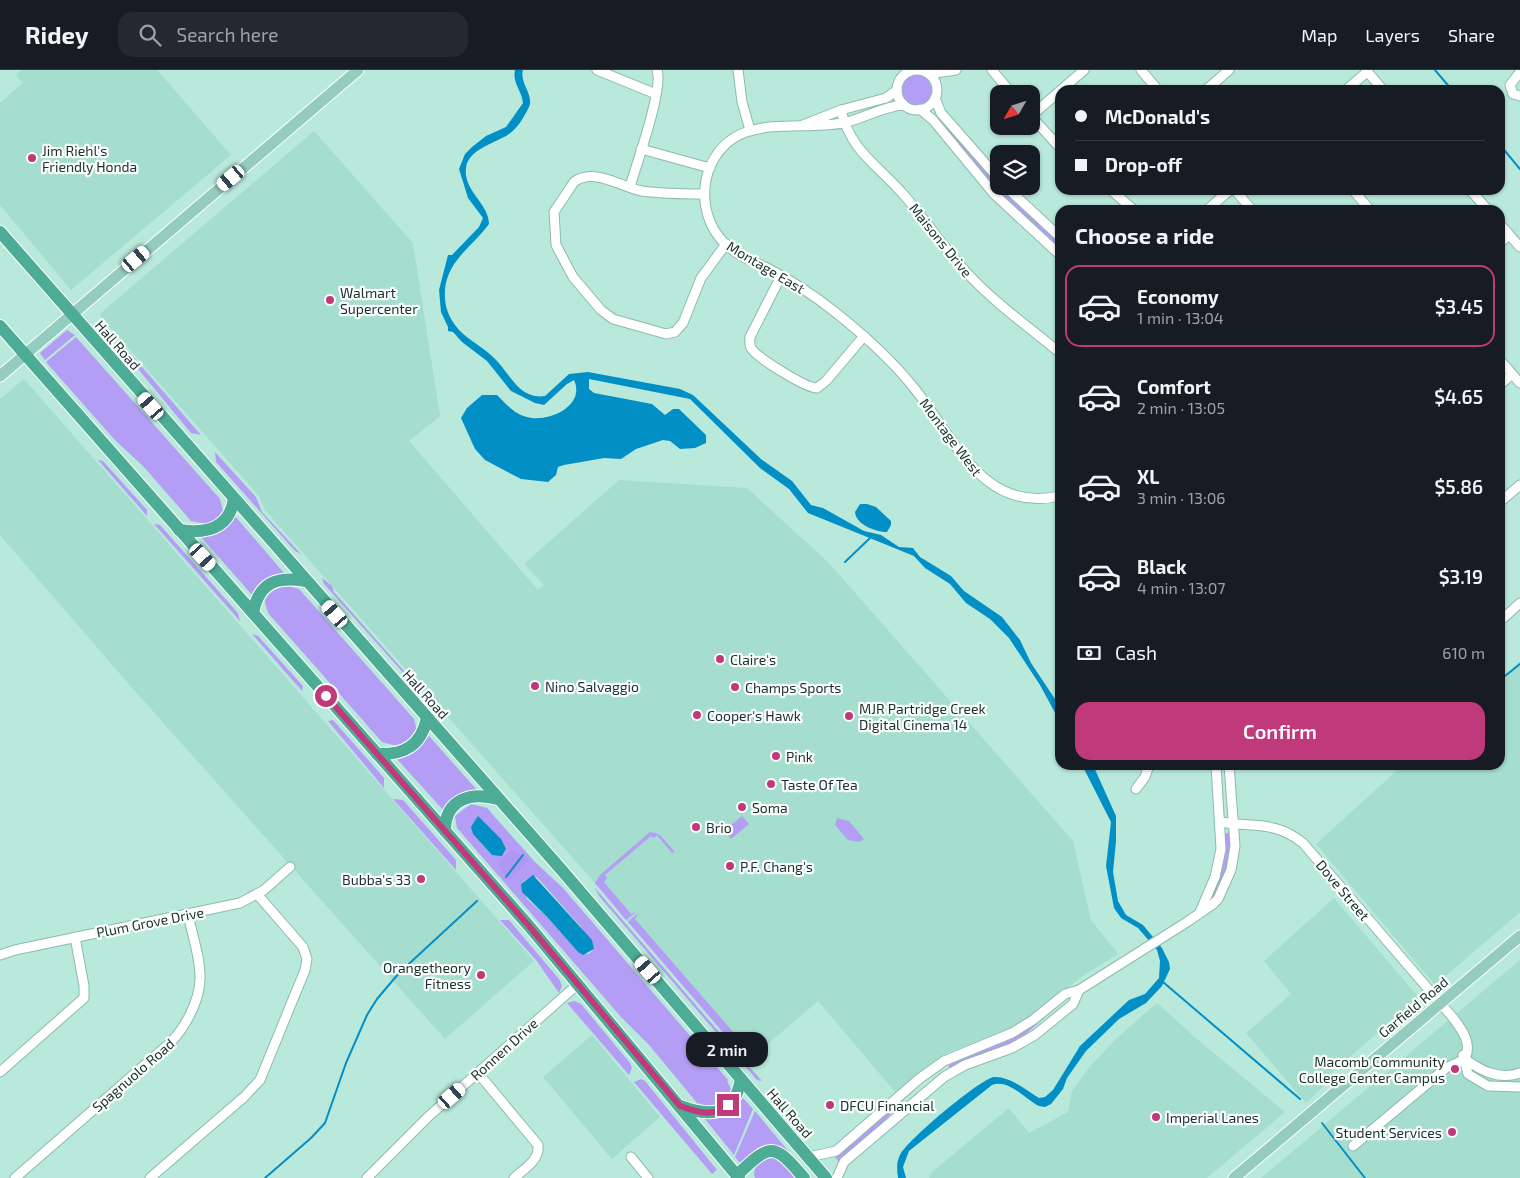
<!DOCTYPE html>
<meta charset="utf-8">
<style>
body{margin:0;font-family:"Exo 2",sans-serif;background:#242831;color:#f1f3f6;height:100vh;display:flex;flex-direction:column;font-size:19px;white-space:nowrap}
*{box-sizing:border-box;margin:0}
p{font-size:16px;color:#9ea1a6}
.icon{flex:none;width:28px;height:28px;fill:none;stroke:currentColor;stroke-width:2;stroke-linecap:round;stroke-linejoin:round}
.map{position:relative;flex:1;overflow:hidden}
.panel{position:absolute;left:1055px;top:135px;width:450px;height:565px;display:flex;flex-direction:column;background:#171b24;border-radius:15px;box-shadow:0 1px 4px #0004}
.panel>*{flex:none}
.top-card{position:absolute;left:1055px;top:15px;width:450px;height:110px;border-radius:15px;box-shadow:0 1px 4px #0004;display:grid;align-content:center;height:110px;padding:0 20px;background:#171b24}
.needle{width:32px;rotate:231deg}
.tools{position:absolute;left:990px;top:15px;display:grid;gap:10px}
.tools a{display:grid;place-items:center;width:50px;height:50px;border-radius:10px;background:#171b24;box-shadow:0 1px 4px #0004;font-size:25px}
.end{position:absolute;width:22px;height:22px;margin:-11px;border:6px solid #c0397a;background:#fff;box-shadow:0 0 0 2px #fff}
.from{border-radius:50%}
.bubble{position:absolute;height:35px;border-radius:15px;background:#171b24;box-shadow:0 1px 4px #0004;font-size:16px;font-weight:600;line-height:35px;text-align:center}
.car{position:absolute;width:15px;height:30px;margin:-15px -8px;border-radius:6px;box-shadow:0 0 4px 1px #0007;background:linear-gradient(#fff 24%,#345 0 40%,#fff 0 76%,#345 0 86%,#fff 0)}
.top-card b{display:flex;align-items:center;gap:18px;height:48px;font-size:19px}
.top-card b+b{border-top:1px solid #363941}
.top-card i{width:12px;height:12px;background:#f1f3f6}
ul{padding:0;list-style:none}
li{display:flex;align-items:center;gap:15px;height:82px;margin:0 10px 8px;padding:0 10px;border:2px solid transparent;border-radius:15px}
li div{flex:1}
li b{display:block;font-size:19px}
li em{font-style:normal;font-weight:600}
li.active{border-color:#c0397a}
li>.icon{width:45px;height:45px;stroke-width:1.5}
h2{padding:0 20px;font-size:22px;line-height:60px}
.pay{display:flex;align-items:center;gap:12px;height:55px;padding:0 20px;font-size:19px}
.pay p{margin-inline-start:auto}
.button{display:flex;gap:10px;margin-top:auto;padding:10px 20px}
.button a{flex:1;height:58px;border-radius:15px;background:#c0397a;color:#fff;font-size:20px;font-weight:600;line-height:58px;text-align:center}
header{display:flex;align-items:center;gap:30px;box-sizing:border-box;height:70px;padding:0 25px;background:#171b24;border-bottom:1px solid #363941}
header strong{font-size:24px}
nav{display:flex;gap:28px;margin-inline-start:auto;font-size:18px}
.search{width:350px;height:45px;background:#242831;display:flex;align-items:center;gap:12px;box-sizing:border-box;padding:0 18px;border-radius:15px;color:#9ea1a6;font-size:19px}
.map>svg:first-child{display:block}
.built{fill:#a5ddce}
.green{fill:#b49df5;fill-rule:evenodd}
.forest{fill:#b098f2}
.water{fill:#028fc6}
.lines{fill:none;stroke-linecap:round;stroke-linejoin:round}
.stream{stroke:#028fc6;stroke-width:2}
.minor-casing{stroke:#8cbbad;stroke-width:11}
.major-casing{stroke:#fff;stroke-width:13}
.highway-casing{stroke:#fff;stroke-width:14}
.minor{stroke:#fff;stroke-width:9}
.major{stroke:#94cdbf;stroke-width:11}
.highway{stroke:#4cac95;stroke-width:12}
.route{stroke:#c0397a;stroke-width:6}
.poi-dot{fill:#c0397a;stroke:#fafffd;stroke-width:2}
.labels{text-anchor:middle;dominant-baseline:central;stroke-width:4.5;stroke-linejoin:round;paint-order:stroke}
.poi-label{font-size:14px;fill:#1d2f2a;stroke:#fafffd;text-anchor:start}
.street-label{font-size:14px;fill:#1d2f2a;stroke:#fafffd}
</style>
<header>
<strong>Ridey</strong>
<div class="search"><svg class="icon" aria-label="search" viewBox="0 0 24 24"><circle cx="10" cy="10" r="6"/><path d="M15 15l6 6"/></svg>Search here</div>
<nav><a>Map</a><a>Layers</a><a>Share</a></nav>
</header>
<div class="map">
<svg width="1520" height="1108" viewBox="0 0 1520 1108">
<rect width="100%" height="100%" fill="#b9e9db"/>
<g class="built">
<path d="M22,0H157L231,85L71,220L0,135V33L23,13L16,5Z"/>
<path d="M314,61L413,173L440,346L409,371L538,520L544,515L524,494L619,410L747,418L829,493L1073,771L1091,850L1118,884L1083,906L1018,955L947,983L920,1002L896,1023L818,931L748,991L746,989L595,813L265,440L259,426L100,246L102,242Z"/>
<path d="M24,309L534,891L445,969L126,611L0,465V329Z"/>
<path d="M1520,591V842L1435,915L1316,774L1403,695H1500V609Z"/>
<path d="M1334,828L1419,928L1327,1006L1322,1018L1306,1033L1246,963L1291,924L1264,891Z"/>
<path d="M1520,890V1108H1261Z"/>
<path d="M1157,933L1197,969L1285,1042L1207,1108H929L932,1102L1009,1038L1029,1063L1068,1042L1072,1021L1091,995L1117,968Z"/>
<path d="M592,965L660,1047L612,1089L543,1007Z"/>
</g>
<g class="green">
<circle cx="917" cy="20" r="15"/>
<path d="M939,46L999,116L1060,172V180L998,123L937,48Z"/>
<path d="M67,260L75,265L45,290L40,283Z"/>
<path d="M76,267L220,429L223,441C215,458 204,453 191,451L144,397L114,369L46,292Z"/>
<path d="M123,275L201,365L191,363L124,282Z"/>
<path d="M215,382L256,427L262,442L301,484L295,481L216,392Z"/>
<path d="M98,390L103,391L147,440V446Z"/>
<path d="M235,446L284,503L271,507L253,526L201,467L217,464Z"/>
<path d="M154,454L160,455L238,543L240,551Z"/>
<path d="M322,508L332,516L334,522L412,610L418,613L420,618L416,617L324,514Z"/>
<path d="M288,516L299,519L414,649L417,661L405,674L397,676L382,672L268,543C268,540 265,536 265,532C266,523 280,516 288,516Z"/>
<path d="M252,564L258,566L303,616L302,621Z"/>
<path d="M333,650L384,708V718L328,651Z"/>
<path d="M429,666L477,720L444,741L397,689L412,683Z"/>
<path d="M393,729L403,730L456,790V800Z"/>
<path d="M471,734L487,738L535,792L563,818L728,1010L727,1011L731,1019L728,1026L712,1037L697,1033L650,976L621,947L457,758L455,746ZM497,765L506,779L504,784L492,785L476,767ZM537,807L581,857L594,879L589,884L578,882L549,849L527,829L521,814L525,810Z"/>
<path d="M742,746L749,754L731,769L724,761Z"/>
<path d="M837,748L849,751L864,769L860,772L848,770L835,755Z"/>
<path d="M650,762L659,764L675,782L672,783L657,765L654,768L651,766L605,805L607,808L604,812L631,844L636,842L626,850L595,813L600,805Z"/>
<path d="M1229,762C1236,778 1223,821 1209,832L1225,773V764Z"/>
<path d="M595,818L744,991L762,1011L757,1010L599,826Z"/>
<path d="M638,843L635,849L747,978L751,975L756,980L746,989L628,852Z"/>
<path d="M500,850H509L559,909L562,916L559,923L536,890Z"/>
<path d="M1068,927L1018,971L951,998L948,997L951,992L1018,965Z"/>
<path d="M574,931L581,934L630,993L632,998L629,1005L567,933Z"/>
<path d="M641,1009L645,1011L717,1100L712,1104L634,1012Z"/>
<path d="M923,1012L898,1035L884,1052L839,1092L835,1087Z"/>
<path d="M742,1027L753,1039L734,1085L705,1049L720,1046Z"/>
<path d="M755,1041L789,1082L778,1076L765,1075L740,1093L735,1087Z"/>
<path d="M772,1088L779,1090L798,1108H755C751,1097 762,1089 772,1088Z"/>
</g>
<path class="forest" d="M511,780L526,787L528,792L508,810L499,798L498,793Z"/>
<g class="water">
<path d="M515,0H523C519,14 536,26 528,39C524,47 517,59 509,64C496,73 468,79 466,98C463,121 489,133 489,154C473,176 448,190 445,219C444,233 447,244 455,255C464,268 482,276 493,287C509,301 518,330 545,326L569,304L588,302L680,319L693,325L761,389L792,411L811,435L823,438L864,461L881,465L899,477L913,478L920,487L951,506L964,521L1002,547L1020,570L1031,593L1057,632L1060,637V652L1040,615L1009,568L990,549L966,533L950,514L925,498L914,486L808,443L789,419L760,398L690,329L589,309V319L594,323L652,334L665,345L673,339H679L706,365V373L695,378L680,379L670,371L663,370L636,379L621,389L604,388L564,395L558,397L556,405L548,412L521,409L485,390L475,379L461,348L467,338L482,325H497C506,334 514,344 527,347C548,353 586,336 574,310L567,314L544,335L535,333L511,321L487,291L462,272L453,262L448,261V257L441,242L439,220L448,185H452L479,157L483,148L468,128L459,99L465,84L472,77L486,66L506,57L523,33C522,21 512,13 515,0Z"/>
<path d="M867,434L876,437L891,451V455L887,462C876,462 856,455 855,442L860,434Z"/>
<path d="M1082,695H1093L1116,746V771L1113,802L1118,831L1126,845L1143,855L1162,878L1169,892L1170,899L1162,916L1146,933L1119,949L1086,981L1067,1008L1063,1019L1051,1034L1045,1037L1039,1036C1026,1030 1008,1008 992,1015L909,1081L903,1097L906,1108H898C897,1100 896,1093 900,1085C906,1071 980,1009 994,1007C1010,1006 1027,1021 1039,1028L1045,1027L1053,1020L1080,976L1129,930L1145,924L1159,908L1160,891L1157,880L1138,858L1121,848L1114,838L1106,796L1111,752Z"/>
<path d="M478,746L501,769L506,779L502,786L492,785L473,764L471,757Z"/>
<path d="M533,805L592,870L594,879L583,885L578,882L549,849L522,822L521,814Z"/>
</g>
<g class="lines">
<g class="stream">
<path d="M1435,0L1452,20"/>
<path d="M1500,75L1520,99"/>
<path d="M845,492L870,468"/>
<path d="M1500,610L1520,594"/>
<path d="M506,807L523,785"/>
<path d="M1163,912L1300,1029"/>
<path d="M1322,1053L1365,1108"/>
<path d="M265,1108L311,1068L325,1053L346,993L367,945L377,929L399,903L477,831"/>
</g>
<defs>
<g id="minor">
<path d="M597,0L656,24"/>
<path d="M738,0L742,32L750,60"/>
<path d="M992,0L1012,24"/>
<path d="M1141,0L1158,20"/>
<path d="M1366,0L1383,20"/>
<circle cx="917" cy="20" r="20"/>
<path d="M1520,2L1510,15L1513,24L1520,26"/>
<path d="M929,4L956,0"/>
<path d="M1061,20L1084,0"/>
<path d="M1206,20L1229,0"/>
<path d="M1346,20L1367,2"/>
<path d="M935,28L941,43L999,109"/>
<path d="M904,35C883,36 863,49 843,53C794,62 730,40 708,102C701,124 705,149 719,167C732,184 751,190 769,199C792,211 815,226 835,242C864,265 891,289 914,318C954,367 982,444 1060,426"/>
<path d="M920,39L933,50L994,124L1060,185"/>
<path d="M841,40C851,82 877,94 903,124C926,150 944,179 968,204C996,234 1029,257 1060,283"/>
<path d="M1031,46L1060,78"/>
<path d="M1031,46L1060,21"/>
<path d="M803,55L841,40L886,28L897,20"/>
<path d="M641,79L710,98"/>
<path d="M1005,116L1060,167"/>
<path d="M630,117C636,95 664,18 657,0"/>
<path d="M1111,120L1134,140"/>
<path d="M1235,120L1252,140"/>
<path d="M1353,120L1370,140"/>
<path d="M1470,120L1488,140"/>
<path d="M705,124C684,124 662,124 642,121C621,117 594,97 574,112L554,142L556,175L573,207L601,240L613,249L666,264L675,262L683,253L701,208L726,174"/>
<path d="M1207,140L1230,120"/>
<path d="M1500,154L1520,177"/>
<path d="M1500,173L1509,165"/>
<path d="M781,206L750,267C750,271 749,274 751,278C757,288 806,318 817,318L826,311L864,266"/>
<path d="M1500,290L1520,313"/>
<path d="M1500,315L1512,304"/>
<path d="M1500,432L1520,415"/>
<path d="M1500,551L1520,533"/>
<path d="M1136,719L1145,707L1149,695"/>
<path d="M1221,752C1254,758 1274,750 1303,773L1454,949C1463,961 1472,974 1465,989"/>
<path d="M1200,842L1215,807L1221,779L1216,695"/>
<path d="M0,885L15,880L240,833L264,820L290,797"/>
<path d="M1463,985L1468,1004L1488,1016L1520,1017"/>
<path d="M1465,989C1481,1001 1499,1010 1520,1003"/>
<path d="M0,1002L84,928V916L75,867"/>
<path d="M478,1003L538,1075C540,1090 524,1099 514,1108"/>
<path d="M1353,1076L1446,998L1465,989"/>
<path d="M631,1087L648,1108"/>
<path d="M809,1087L836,1081L919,1009L944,991L1012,963L1033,950L1065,924L1079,920L1187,852L1213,834L1218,829L1231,800L1235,776L1229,695"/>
<path d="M15,1108L170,973C185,958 199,932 200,910C201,889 192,865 188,844"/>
<path d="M150,1108L244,1027L260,1010L305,900L307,889L303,877L257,824"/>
<path d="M367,1108L429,1046L578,914"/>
<path d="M837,1108L844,1092L944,1007L965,995L1012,978L1035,965L1073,934L1079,920"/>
</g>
<g id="major">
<path d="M0,306L358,0"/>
<path d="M1234,1108L1520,866"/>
</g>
<g id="highway">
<path d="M0,162L559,797L826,1108"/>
<path d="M0,256L529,856L739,1108"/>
<path d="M179,460C206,464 229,459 234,429"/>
<path d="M253,543C259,512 277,506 306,511"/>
<path d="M377,684C404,685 421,676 427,648"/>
<path d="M445,761C445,728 472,722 498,729"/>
<path d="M680,1036C710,1047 734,1047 741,1009"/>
<path d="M737,1105C771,1073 773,1072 804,1108"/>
</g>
</defs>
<use href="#minor" class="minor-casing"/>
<use href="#major" class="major-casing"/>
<use href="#highway" class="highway-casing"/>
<use href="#minor" class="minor"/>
<use href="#major" class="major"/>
<use href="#highway" class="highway"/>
</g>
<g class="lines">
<path class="route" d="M326,626L529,856L680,1036C698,1042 711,1048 728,1035"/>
</g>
<g class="poi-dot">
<circle cx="32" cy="88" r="5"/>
<circle cx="330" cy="230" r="5"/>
<circle cx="720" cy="589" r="5"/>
<circle cx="535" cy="616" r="5"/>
<circle cx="735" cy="617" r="5"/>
<circle cx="697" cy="645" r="5"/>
<circle cx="849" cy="646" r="5"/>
<circle cx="776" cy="686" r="5"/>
<circle cx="771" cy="714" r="5"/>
<circle cx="742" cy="737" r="5"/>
<circle cx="696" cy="757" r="5"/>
<circle cx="730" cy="796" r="5"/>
<circle cx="421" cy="809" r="5"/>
<circle cx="481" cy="905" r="5"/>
<circle cx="1455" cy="999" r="5"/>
<circle cx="830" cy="1035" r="5"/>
<circle cx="1156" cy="1047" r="5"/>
<circle cx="1452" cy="1062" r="5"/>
</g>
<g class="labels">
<g class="poi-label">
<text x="42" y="80">Jim Riehl's<tspan x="42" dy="16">Friendly Honda</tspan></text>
<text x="340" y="222">Walmart<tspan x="340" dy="16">Supercenter</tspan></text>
<text x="730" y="589">Claire's</text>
<text x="545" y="616">Nino Salvaggio</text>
<text x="745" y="617">Champs Sports</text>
<text x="859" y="638">MJR Partridge Creek<tspan x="859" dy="16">Digital Cinema 14</tspan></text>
<text x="707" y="645">Cooper's Hawk</text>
<text x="786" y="686">Pink</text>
<text x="781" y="714">Taste Of Tea</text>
<text x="752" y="737">Soma</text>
<text x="706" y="757">Brio</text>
<text x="740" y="796">P.F. Chang's</text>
<text x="411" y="809" text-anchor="end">Bubba's 33</text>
<text x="471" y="897" text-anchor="end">Orangetheory<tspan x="471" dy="16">Fitness</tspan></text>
<text x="1445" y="991" text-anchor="end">Macomb Community<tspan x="1445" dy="16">College Center Campus</tspan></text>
<text x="840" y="1035">DFCU Financial</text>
<text x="1166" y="1047">Imperial Lanes</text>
<text x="1442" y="1062" text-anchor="end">Student Services</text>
</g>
<g class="street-label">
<text transform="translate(941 170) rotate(51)">Maisons Drive</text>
<text transform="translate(766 197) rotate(31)">Montage East</text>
<text transform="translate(118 275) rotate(49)">Hall Road</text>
<text transform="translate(951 367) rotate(53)">Montage West</text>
<text transform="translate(426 624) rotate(48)">Hall Road</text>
<text transform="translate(1343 820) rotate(50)">Dove Street</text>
<text transform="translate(150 852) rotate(-11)">Plum Grove Drive</text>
<text transform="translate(1413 937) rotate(-40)">Garfield Road</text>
<text transform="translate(504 979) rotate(-42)">Ronnen Drive</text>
<text transform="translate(133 1005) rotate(-41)">Spagnuolo Road</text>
<text transform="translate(790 1043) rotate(49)">Hall Road</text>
</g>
</g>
</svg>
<div class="tools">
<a><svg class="needle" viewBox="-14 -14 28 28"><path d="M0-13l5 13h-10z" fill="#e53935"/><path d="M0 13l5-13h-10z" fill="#9ea1a6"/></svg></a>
<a><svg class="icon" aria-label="layers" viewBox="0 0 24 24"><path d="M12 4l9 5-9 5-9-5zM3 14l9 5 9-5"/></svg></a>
</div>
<i class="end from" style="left:326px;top:626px"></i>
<i class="end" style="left:728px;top:1035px"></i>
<div class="bubble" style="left:686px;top:962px;width:82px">2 min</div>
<i class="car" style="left:231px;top:108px;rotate:230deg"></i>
<i class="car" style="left:136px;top:189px;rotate:50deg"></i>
<i class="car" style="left:151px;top:336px;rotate:319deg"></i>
<i class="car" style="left:203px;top:487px;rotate:138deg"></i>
<i class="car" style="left:335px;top:544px;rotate:319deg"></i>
<i class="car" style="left:648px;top:900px;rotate:319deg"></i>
<i class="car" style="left:452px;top:1026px;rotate:49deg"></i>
<div class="top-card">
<b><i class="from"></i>McDonald's</b>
<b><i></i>Drop-off</b>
</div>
<section class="panel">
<h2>Choose a ride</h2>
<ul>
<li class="active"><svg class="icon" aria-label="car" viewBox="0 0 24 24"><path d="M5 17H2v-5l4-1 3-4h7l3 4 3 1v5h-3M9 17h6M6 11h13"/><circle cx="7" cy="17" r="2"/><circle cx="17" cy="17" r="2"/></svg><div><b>Economy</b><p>1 min · 13:04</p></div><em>$3.45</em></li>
<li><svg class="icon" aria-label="car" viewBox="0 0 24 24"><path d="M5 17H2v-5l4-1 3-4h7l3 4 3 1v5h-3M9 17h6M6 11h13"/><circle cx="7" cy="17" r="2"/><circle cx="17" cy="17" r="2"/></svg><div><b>Comfort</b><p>2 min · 13:05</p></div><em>$4.65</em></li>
<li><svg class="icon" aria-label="car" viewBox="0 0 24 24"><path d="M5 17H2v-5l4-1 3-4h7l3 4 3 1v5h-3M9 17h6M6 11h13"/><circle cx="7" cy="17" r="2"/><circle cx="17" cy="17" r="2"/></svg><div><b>XL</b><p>3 min · 13:06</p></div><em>$5.86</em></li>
<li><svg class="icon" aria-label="car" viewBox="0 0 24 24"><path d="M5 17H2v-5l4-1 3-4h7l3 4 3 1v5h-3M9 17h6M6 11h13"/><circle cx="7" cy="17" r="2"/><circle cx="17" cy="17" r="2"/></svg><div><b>Black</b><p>4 min · 13:07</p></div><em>$3.19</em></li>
</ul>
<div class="pay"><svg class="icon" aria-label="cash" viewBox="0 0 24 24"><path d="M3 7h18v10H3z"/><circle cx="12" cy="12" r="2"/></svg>Cash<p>610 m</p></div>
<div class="button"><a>Confirm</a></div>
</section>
</div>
